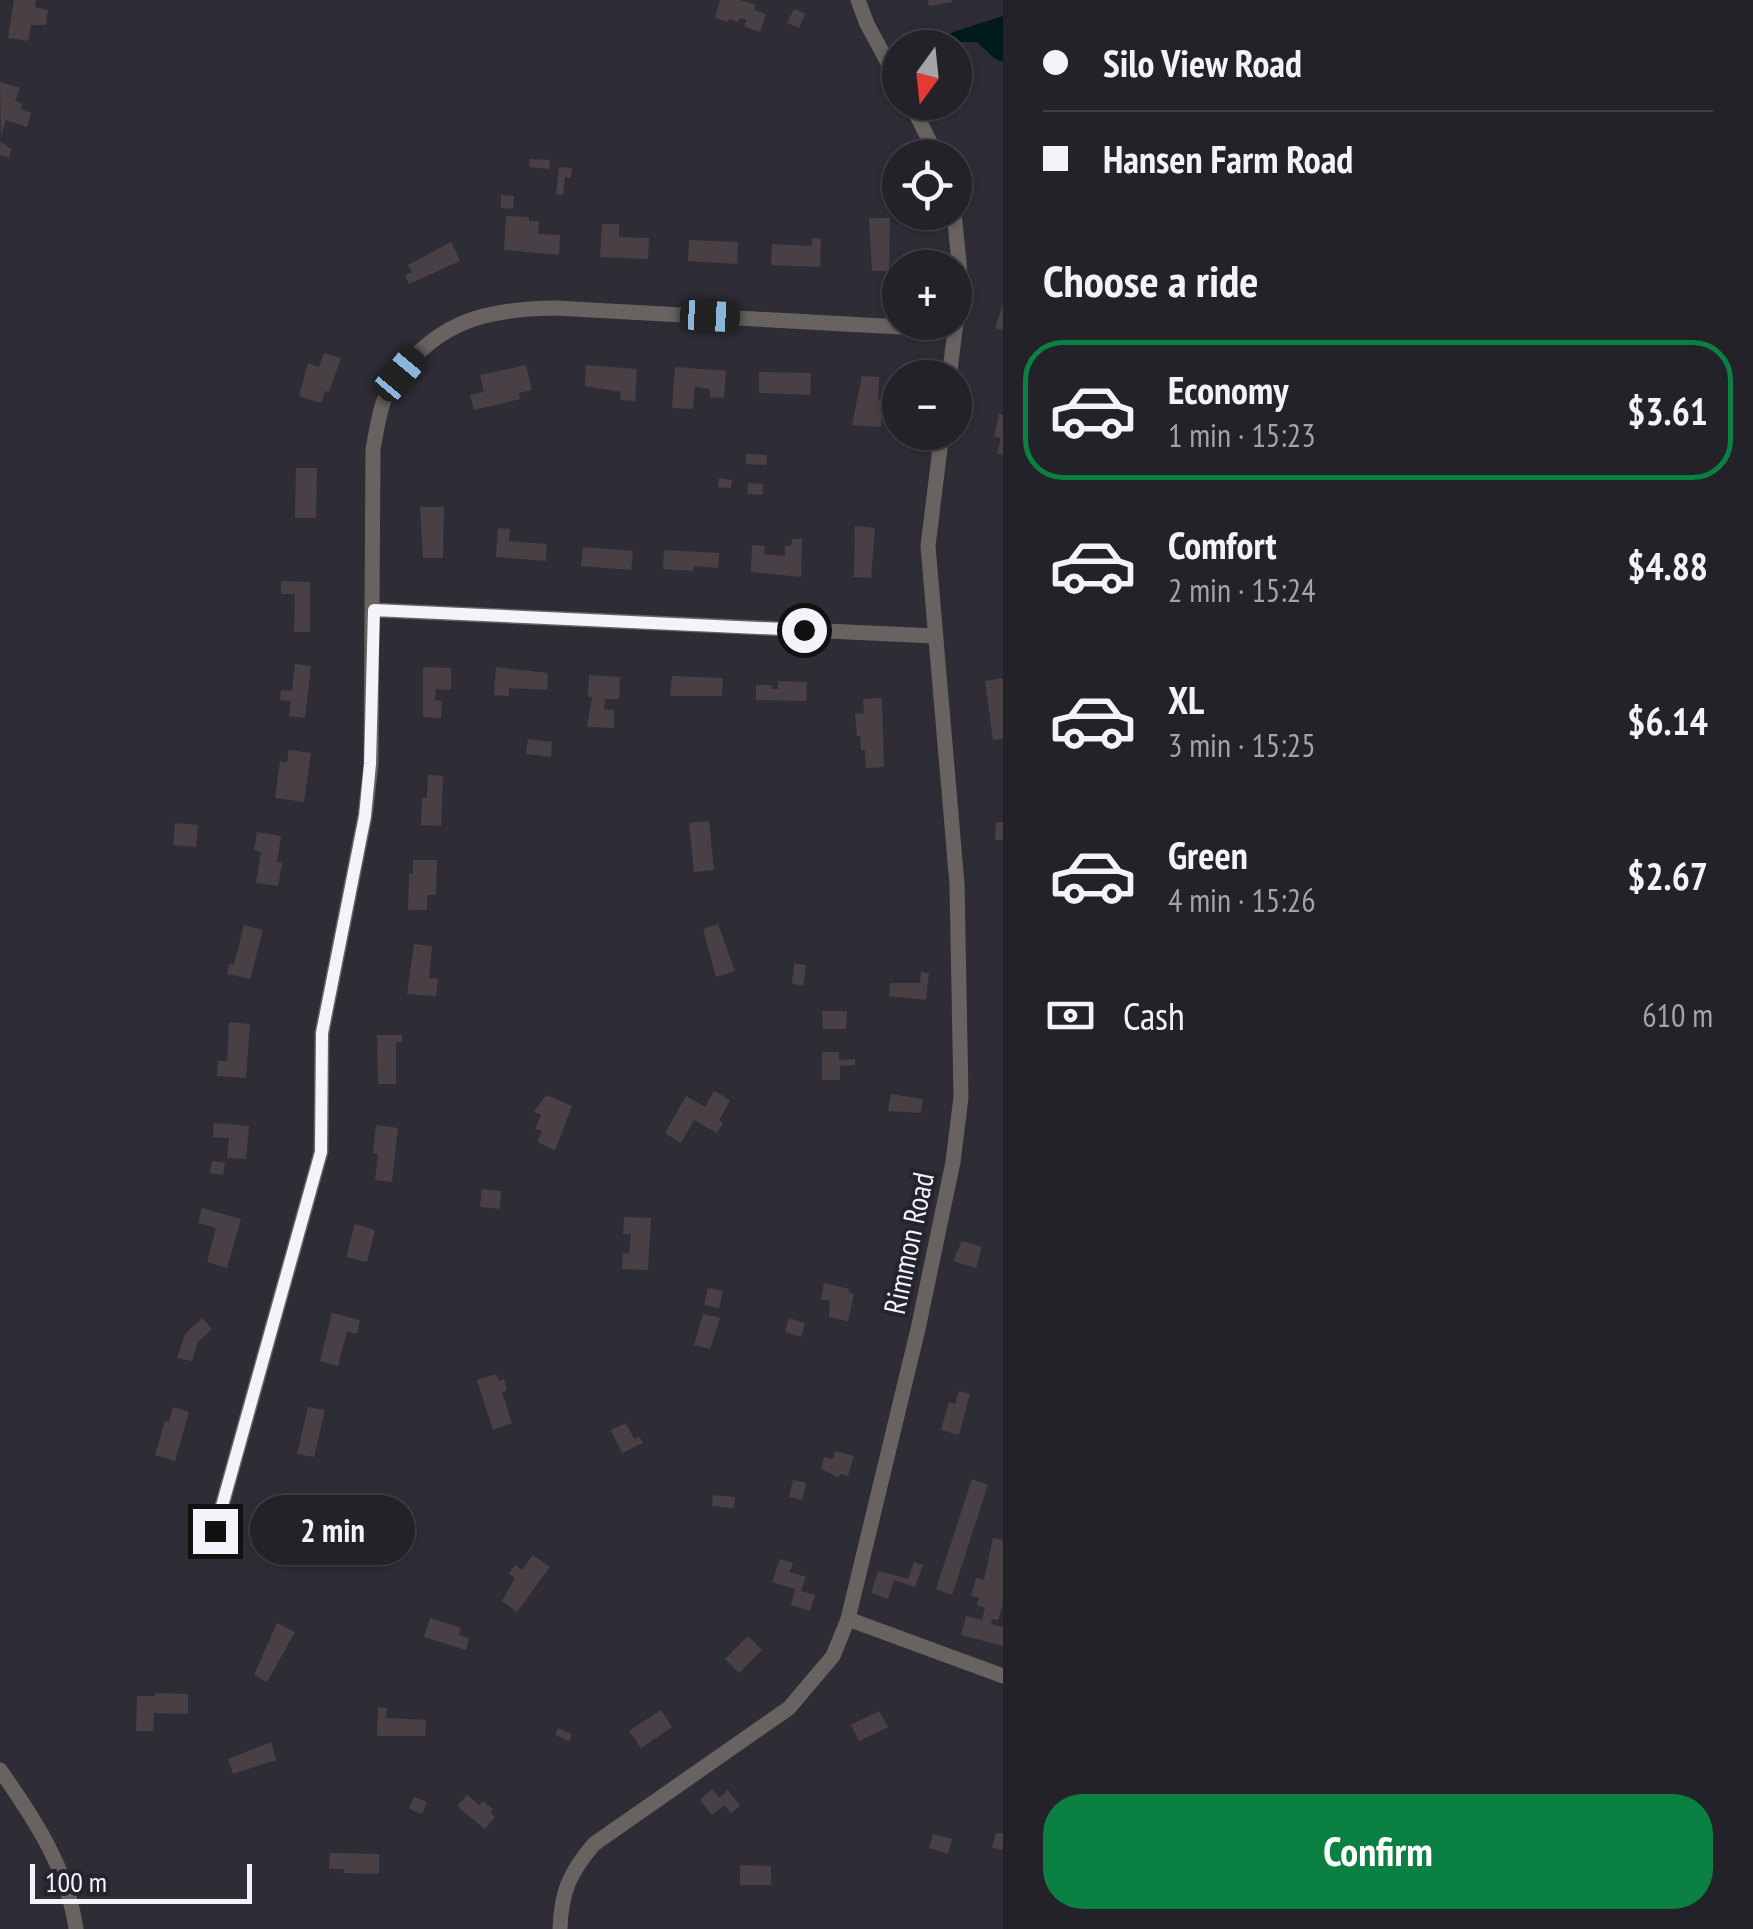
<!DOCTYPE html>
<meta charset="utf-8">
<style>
body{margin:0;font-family:"PT Sans Narrow",sans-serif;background:#2a2a30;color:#f1f3f6;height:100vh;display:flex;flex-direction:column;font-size:38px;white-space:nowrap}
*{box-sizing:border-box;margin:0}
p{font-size:32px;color:#a2a4a8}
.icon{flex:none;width:55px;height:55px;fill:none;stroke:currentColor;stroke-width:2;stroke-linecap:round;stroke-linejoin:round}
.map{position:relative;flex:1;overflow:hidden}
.details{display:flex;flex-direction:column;background:#222228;width:750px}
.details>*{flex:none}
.hud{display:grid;align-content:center;height:220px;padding:0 40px;background:#222228}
.needle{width:65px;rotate:195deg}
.tools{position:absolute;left:882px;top:30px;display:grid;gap:20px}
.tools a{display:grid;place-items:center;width:90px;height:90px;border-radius:50%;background:#222228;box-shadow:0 2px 8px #0004,0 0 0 2px #3f3f45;font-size:50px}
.scale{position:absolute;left:30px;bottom:25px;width:222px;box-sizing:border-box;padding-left:10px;border:5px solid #f4f3f9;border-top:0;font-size:28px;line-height:35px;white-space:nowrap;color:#f4f3f9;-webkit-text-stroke:8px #25232c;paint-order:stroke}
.end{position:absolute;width:45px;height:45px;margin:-22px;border:12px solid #f4f3f9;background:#111;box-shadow:0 0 0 5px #111}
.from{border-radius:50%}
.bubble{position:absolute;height:70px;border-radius:35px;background:#222228;box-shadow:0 2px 8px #0004,0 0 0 2px #3f3f45;font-size:32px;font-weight:600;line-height:70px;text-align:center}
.car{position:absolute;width:30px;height:60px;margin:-30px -15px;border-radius:12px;box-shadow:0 0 8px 2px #0007;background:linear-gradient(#222 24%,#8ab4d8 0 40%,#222 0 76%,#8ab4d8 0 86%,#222 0)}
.hud b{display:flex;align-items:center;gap:35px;height:95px;font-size:38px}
.hud b+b{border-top:2px solid #3f3f45}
.hud i{width:25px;height:25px;background:#f1f3f6}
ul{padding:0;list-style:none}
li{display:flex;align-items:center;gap:30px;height:140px;margin:0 20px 15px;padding:0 20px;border:5px solid transparent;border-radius:40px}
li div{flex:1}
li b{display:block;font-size:38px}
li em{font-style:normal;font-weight:600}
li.current{border-color:#0b8043}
li>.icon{width:90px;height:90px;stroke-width:1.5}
h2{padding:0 40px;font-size:45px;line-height:120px}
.pay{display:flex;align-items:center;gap:25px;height:110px;padding:0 40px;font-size:38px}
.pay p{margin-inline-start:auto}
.cta{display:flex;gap:20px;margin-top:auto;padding:20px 40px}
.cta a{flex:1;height:115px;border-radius:40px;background:#0b8043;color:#fff;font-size:40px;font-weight:600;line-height:115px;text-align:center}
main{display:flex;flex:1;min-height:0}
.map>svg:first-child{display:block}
.water{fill:#011a1c}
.building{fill:#494046}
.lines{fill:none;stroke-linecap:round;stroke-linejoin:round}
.minor{stroke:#686361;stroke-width:15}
.route{stroke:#f4f3f9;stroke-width:12}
.labels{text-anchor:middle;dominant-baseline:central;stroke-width:8;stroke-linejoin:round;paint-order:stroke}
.street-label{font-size:30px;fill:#f4f3f9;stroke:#25232c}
</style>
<main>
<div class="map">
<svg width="1003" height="1929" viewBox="0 0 1003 1929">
<rect width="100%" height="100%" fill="#2e2d36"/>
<path class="water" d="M1003,16V62L994,58L977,42H948L947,36L953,32Z"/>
<g class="building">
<path d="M14,0H36L35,7L48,10L46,25H31L28,41L8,38Z"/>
<path d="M720,0H740L756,5L754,10L766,14L760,32L744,26L746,20L740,18L738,22L729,19L728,22L715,18Z"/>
<path d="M928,0H952V2L929,6Z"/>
<path d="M794,9L805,14L799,28L787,23Z"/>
<path d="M0,82L20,88L15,101L22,104L21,109L31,113L27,127L6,120L1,135Z"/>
<path d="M0,141L11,149L9,158L0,155Z"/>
<path d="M530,159L550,160L549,169L529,167Z"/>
<path d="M559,167L572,168L571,178L565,177L563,195L556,194Z"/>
<path d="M501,195L514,196L513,209L501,208Z"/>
<path d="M506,216L529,217V221H539L538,234L560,235L559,255L504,250Z"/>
<path d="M869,218H890L889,271H872Z"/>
<path d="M602,224H619V237L649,238L648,259L600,257Z"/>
<path d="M812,238L821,239L820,267L771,265L772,244L812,246Z"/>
<path d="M689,240L738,242L737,264L688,261Z"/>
<path d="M451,242L460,261L409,284L405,275L412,272L408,265Z"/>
<path d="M1003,304V330L995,328Z"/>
<path d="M324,353L341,358L329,392L325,391L321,403L299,396L308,363L319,367Z"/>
<path d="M526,365L532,390L519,393L520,399L474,410L470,395L484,392L480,375Z"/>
<path d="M586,365L637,369L635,401L620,400L621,392L585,386Z"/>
<path d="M675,367L726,371L724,398L710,397V389L695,387L693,409L672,408Z"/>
<path d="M759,372L811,373L810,395L759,393Z"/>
<path d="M862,376L879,377L878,400L883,401L881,427L852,425Z"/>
<path d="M999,414L1003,415V455L997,454L1001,438L994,437Z"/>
<path d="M746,454L767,455L766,465L746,464Z"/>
<path d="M296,468H317L316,518H295Z"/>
<path d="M719,478L732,480L731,488L718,487Z"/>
<path d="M748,483L763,484L762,495L747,494Z"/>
<path d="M420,507H444L443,558H423Z"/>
<path d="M855,526L875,528L871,578L854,577Z"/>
<path d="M498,528L510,529L509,541L547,544L546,561L496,557Z"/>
<path d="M792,539H802L801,577L751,572L752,545L765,546L764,554L785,556V546H791Z"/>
<path d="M583,547L633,551L631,570L581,566Z"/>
<path d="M664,550L719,553L718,568L694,566L693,571L663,569Z"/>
<path d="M281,581L310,582V632H294L295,594H281Z"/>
<path d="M295,664L311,666L305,718L289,716L291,701L280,700L281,690L292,691Z"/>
<path d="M423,667L451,668V690L436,689L435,700L442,701L441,718L423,717Z"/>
<path d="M496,667L548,673L547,690L509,688V696L494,695Z"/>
<path d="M589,675L620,677L619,699H605L604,709L614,710V728L587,727L592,697H588Z"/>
<path d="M672,676L723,678L722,696H670Z"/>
<path d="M1003,678V739L993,740L985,681Z"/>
<path d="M778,681L807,682L806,701L756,700V685H772L771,689H778Z"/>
<path d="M882,698L884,767L866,768L865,750H861L860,736H857L855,714L864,713L863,699Z"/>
<path d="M528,739L552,742L551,757L526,754Z"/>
<path d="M289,750L311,753L304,802L275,798L280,761L287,763Z"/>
<path d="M428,775L443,776L441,826L421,825L422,798H427Z"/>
<path d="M709,821L714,870L694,872L689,823Z"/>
<path d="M996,822H1003V840H995Z"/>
<path d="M175,823L198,825L196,847L173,845Z"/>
<path d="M257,832L281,836L277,862L282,863L278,886L256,883L261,852L254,850Z"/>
<path d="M413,860H437L436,895H427V910H408L409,873L413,874Z"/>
<path d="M718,924L735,971L716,977L703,929Z"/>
<path d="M244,925L263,930L250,979L227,974L229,964L234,965Z"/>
<path d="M414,944L432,946L429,978L438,979L436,996L407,994Z"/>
<path d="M794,963L806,965L803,986L792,984Z"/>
<path d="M921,972L929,973L926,1000L889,996L890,983H920Z"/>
<path d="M822,1011H847L846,1029H823Z"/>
<path d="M229,1022L250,1024L246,1078L217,1076L218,1061H227Z"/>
<path d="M377,1035H402V1042H396V1084H378Z"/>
<path d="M822,1052H839V1060L855,1059V1065L840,1066V1080H822Z"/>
<path d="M714,1091L730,1100L719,1121L723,1123L717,1133L694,1120L681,1143L665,1133L686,1096L705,1107Z"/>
<path d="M891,1094L923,1099L921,1113L888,1111Z"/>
<path d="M546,1095L572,1106L555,1150L537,1142L542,1131L535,1129L541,1115L534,1112Z"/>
<path d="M214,1123L249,1126L246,1159L227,1158L229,1138L213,1137Z"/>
<path d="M376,1125L398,1128L392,1182L375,1180L378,1154L373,1153Z"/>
<path d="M212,1161L225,1163L223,1175L210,1173Z"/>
<path d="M482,1189L501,1191L500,1209L480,1207Z"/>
<path d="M202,1208L241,1219L227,1268L207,1262L216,1228L198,1223Z"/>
<path d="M624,1217L651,1218L648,1270L622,1269L623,1253L629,1254L631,1234H623Z"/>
<path d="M355,1224L375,1230L367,1262L346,1257Z"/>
<path d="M962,1241L982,1247L976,1268L953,1261Z"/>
<path d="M824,1283L849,1289L848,1292L854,1294L848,1321L829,1317L830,1301L821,1299Z"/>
<path d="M708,1288L723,1291L719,1308L704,1305Z"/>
<path d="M332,1313L360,1320L357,1334L347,1331L338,1366L320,1361Z"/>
<path d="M703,1314L720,1318L710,1349L694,1345Z"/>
<path d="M202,1318L212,1329L198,1342L192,1361L177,1358L185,1334Z"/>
<path d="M789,1318L805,1323L801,1337L785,1332Z"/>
<path d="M496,1374L499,1381L504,1379L507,1391L502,1392L512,1423L493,1430L477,1380Z"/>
<path d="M959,1391L970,1394L959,1435L941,1430L949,1402L955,1404Z"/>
<path d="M173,1407L189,1412L175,1461L155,1455L165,1421L169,1422Z"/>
<path d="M308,1407L325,1410L314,1457L297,1454Z"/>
<path d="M626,1423L634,1439L639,1436L643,1443L622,1453L611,1430Z"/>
<path d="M835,1451L854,1456L848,1476L840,1474L839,1478L821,1469L824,1457L833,1459Z"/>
<path d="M972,1479L988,1485L952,1595L936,1589Z"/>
<path d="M793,1480L806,1483L802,1500L789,1497Z"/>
<path d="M713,1495L735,1497L734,1508L712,1506Z"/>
<path d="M355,1496L364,1499L360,1512L351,1509Z"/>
<path d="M328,1509L329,1527H311L312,1560L292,1561L290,1511Z"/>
<path d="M993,1538L1003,1540V1604L998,1620L992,1619L991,1624L1003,1627V1646L961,1635L966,1616L982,1620L985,1608L977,1605L979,1598L971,1596L976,1578L984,1580Z"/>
<path d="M533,1555L550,1567L517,1612L502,1601L515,1578L509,1574L515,1565L522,1570Z"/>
<path d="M780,1559L793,1563L790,1572L806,1577L801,1591L815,1595L810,1611L791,1605L795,1589L772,1582Z"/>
<path d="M914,1562L923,1565L915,1587L894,1580L888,1599L871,1593L878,1571L908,1579Z"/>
<path d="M430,1618L461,1628L459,1635L469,1638L466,1650L424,1637Z"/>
<path d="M277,1623L295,1632L267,1682L254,1675Z"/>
<path d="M748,1636L762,1650L739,1673L725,1659Z"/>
<path d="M155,1693L188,1694V1714L154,1713L153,1731H136L137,1696H155Z"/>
<path d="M378,1707L387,1708L386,1718L426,1720L425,1736H377Z"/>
<path d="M661,1710L672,1727L641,1748L629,1731Z"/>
<path d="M879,1711L888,1727L859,1741L851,1725Z"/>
<path d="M558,1728L572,1734L569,1741L555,1735Z"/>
<path d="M271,1742L276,1760L233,1774L228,1759Z"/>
<path d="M712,1789L719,1798L728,1790L740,1806L731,1813L724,1805L712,1815L700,1800Z"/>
<path d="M467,1795L479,1805L483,1801L493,1809L490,1812L495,1817L485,1829L457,1806Z"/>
<path d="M414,1797L427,1802L422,1814L409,1809Z"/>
<path d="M996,1833H1003V1850L992,1848Z"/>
<path d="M933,1834L952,1839L948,1854L929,1848Z"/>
<path d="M330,1853L379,1854V1874L343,1873L344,1869H329Z"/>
<path d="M740,1865L771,1866V1885H740Z"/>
</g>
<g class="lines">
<g class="minor">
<path d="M858,0L867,24L900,85"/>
<path d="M910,102L938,158"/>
<path d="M949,378L961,283L954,212"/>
<path d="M374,610L934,636"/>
<path d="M215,1531L321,1152L322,1033L365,816L371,764L373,449C376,434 378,418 383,403C388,389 399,375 408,364C448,317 496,309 555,308L955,330"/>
<path d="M848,1619L1003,1676"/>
<path d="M0,1770C34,1818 68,1870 76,1929"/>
<path d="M560,1929C561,1892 570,1872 594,1844L789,1708L833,1656L848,1619L918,1329L953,1162L961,1097L957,884L928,546L942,432"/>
</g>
</g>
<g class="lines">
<path class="route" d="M215,1531L321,1152L322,1033L365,816L370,764L374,610L804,630"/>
</g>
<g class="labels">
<g class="street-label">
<text transform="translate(908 1243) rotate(-78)">Rimmon Road</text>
</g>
</g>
</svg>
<div class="tools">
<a><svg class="needle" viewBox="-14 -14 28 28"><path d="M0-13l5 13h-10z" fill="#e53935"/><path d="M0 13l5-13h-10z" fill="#a2a4a8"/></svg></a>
<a><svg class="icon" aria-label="locate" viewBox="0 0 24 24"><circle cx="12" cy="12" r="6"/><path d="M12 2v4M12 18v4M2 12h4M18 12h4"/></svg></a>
<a>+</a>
<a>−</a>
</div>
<div class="scale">100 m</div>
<i class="end from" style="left:804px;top:630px"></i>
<i class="end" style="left:215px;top:1531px"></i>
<div class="bubble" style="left:250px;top:1495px;width:165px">2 min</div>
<i class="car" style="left:710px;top:316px;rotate:93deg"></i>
<i class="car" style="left:400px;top:374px;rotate:40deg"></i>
</div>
<section class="details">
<div class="hud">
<b><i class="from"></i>Silo View Road</b>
<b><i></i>Hansen Farm Road</b>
</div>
<h2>Choose a ride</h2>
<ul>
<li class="current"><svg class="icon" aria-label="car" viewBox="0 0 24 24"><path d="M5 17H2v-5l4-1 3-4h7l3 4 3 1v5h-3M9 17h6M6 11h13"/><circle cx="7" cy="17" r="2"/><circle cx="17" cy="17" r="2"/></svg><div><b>Economy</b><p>1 min · 15:23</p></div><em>$3.61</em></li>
<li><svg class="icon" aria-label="car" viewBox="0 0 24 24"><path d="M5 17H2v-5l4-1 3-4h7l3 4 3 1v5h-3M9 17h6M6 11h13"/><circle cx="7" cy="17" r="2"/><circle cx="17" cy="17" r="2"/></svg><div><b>Comfort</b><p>2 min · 15:24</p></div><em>$4.88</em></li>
<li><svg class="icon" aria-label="car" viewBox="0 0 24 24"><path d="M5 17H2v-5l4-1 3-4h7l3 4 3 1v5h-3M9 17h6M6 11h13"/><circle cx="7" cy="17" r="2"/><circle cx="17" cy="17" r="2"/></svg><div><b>XL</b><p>3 min · 15:25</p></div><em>$6.14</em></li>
<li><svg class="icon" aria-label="car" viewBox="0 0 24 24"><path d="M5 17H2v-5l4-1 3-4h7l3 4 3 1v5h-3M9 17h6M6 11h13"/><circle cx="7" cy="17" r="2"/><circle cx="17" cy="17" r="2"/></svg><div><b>Green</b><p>4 min · 15:26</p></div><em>$2.67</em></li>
</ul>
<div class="pay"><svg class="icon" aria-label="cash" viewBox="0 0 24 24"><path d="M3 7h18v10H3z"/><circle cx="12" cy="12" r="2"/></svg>Cash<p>610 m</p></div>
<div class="cta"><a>Confirm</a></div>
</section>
</main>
